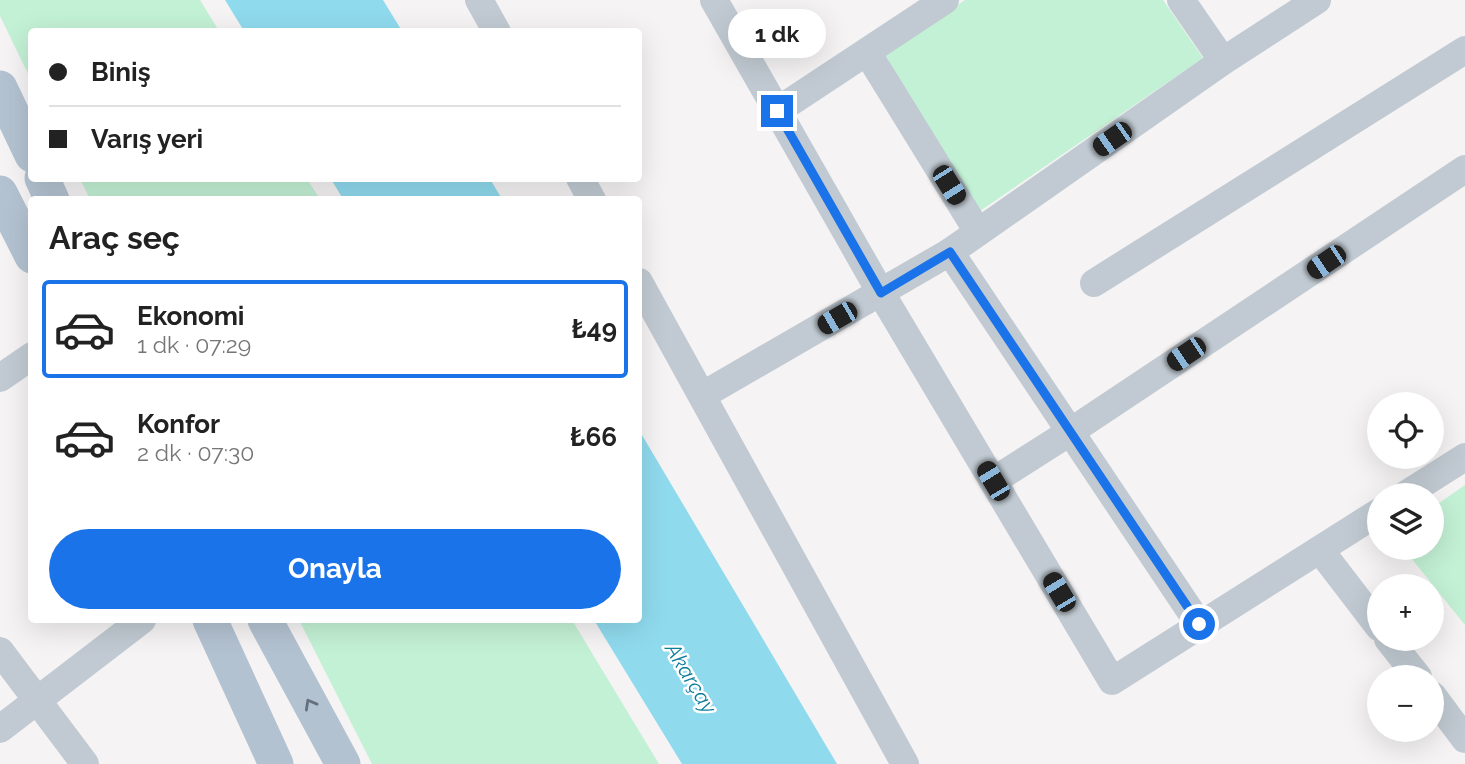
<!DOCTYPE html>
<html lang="tr">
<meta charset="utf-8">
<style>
body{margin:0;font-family:Raleway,sans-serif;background:#f2f2f2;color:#222;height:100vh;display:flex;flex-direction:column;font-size:26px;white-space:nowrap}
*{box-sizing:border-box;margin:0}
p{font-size:23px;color:#767676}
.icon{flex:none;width:38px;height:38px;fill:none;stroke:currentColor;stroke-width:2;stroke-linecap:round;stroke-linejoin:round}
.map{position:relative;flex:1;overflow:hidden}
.sheet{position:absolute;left:28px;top:196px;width:614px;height:427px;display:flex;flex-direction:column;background:#fff;border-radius:7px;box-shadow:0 7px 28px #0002}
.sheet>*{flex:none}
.hud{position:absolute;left:28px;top:28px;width:614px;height:154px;border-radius:7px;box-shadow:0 7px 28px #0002;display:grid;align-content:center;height:154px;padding:0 21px;background:#fff}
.tools{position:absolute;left:1367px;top:392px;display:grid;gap:14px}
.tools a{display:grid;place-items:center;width:77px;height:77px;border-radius:50%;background:#fff;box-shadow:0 7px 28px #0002;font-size:35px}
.end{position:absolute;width:32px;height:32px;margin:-16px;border:9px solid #1a73e8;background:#fff;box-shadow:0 0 0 4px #fff}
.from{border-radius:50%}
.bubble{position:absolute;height:49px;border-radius:24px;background:#fff;box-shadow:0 7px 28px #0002;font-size:23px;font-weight:700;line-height:49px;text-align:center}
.car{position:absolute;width:21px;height:42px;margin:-21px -10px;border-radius:9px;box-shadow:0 0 5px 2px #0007;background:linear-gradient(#222 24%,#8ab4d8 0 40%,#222 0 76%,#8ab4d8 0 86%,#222 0)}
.hud b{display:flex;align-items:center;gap:24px;height:66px;font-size:26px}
.hud b+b{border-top:2px solid #e0e0e0}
.hud i{width:18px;height:18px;background:#222}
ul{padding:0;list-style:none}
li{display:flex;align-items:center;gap:21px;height:98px;margin:0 14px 10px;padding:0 7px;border:4px solid transparent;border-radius:7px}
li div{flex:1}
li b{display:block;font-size:26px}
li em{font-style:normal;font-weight:700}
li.on{border-color:#1a73e8}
li>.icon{width:63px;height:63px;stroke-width:1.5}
h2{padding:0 21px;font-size:32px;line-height:84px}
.cta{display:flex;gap:14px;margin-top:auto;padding:14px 21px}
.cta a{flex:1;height:80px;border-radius:42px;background:#1a73e8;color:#fff;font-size:28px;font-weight:700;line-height:80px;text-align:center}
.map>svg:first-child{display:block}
.green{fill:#c3f1d5}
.water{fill:#90daee}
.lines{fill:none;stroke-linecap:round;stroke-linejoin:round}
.minor{stroke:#c1cad2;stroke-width:28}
.major{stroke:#b3c2d1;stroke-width:35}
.oneway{stroke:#64717d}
.route{stroke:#1a73e8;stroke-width:9}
.labels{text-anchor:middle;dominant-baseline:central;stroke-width:5;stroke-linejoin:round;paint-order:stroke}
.water-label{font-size:21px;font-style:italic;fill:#0c7c9b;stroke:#fff}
</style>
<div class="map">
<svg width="1465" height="764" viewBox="0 0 1465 764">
<rect width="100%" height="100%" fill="#f5f3f3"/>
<g class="green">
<path d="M0,0H200L219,31L32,32L31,80L0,16Z"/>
<path d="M965,0H1163L1203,58L977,213L885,54Z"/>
<path d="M80,179H307L320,199H90Z"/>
<path d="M1465,485V625L1403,548H1432V508Z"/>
<path d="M299,620H572L659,764H372Z"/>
</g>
<g class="water">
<path d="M225,0H383L402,31H244Z"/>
<path d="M331,179H490L502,199H343Z"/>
<path d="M639,430L837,764H682L594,620H639Z"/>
</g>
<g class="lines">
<g class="minor">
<path d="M479,0L497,32"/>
<path d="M714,0L881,293L1112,681L1379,512"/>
<path d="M1181,0L1223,61"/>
<path d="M867,52L978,232"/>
<path d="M777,111L945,0"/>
<path d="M580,178L592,200"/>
<path d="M950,252L1199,624"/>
<path d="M639,282L905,764"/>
<path d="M1094,283L1465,50"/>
<path d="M0,378L32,356"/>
<path d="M703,395L950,252L1223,61L1317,0"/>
<path d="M993,481L1070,432L1465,169"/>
<path d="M1405,495L1465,457"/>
<path d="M1320,550L1379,627"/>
<path d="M1388,639L1418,677"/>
<path d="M0,651L85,764"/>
<path d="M1432,695L1465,739"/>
<path d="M0,729L142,620"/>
</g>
<g class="major">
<path d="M0,88L32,155"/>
<path d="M42,178L52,200"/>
<path d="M0,193L32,256"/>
<path d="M210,620L276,764"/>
<path d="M265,620L343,764"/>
</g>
</g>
<defs><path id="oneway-chevron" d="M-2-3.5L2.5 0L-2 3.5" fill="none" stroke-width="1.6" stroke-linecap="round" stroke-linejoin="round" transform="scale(1.75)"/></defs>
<use class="oneway" href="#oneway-chevron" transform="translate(310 704) rotate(-119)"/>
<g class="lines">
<path class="route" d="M777,111L881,293L950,252L1199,624"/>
</g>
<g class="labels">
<g class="water-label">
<text transform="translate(691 678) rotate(59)">Akarçay</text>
</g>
</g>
</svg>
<div class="tools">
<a><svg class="icon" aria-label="locate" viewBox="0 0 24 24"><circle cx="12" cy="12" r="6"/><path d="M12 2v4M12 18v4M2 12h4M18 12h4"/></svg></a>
<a><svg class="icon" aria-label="layers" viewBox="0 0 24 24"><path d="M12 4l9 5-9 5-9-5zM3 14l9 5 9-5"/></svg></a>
<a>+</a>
<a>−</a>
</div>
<i class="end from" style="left:1199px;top:624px"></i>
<i class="end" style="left:777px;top:111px"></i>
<div class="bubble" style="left:728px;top:9px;width:98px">1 dk</div>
<i class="car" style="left:1112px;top:139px;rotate:235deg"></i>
<i class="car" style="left:949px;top:185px;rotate:148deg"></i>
<i class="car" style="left:1326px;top:262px;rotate:236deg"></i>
<i class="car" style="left:837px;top:318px;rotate:240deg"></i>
<i class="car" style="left:1186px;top:354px;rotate:236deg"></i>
<i class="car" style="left:993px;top:481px;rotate:329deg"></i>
<i class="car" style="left:1059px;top:592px;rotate:329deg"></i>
<div class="hud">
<b><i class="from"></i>Biniş</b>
<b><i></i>Varış yeri</b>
</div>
<section class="sheet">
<h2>Araç seç</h2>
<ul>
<li class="on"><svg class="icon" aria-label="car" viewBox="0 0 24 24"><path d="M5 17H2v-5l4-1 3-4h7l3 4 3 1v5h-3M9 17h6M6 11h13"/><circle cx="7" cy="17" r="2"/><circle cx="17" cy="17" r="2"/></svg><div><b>Ekonomi</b><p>1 dk · 07:29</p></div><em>₺49</em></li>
<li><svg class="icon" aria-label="car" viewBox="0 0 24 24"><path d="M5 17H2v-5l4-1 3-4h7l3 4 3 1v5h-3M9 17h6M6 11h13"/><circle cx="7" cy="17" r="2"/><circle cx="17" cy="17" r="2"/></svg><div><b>Konfor</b><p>2 dk · 07:30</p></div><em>₺66</em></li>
</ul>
<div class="cta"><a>Onayla</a></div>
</section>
</div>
